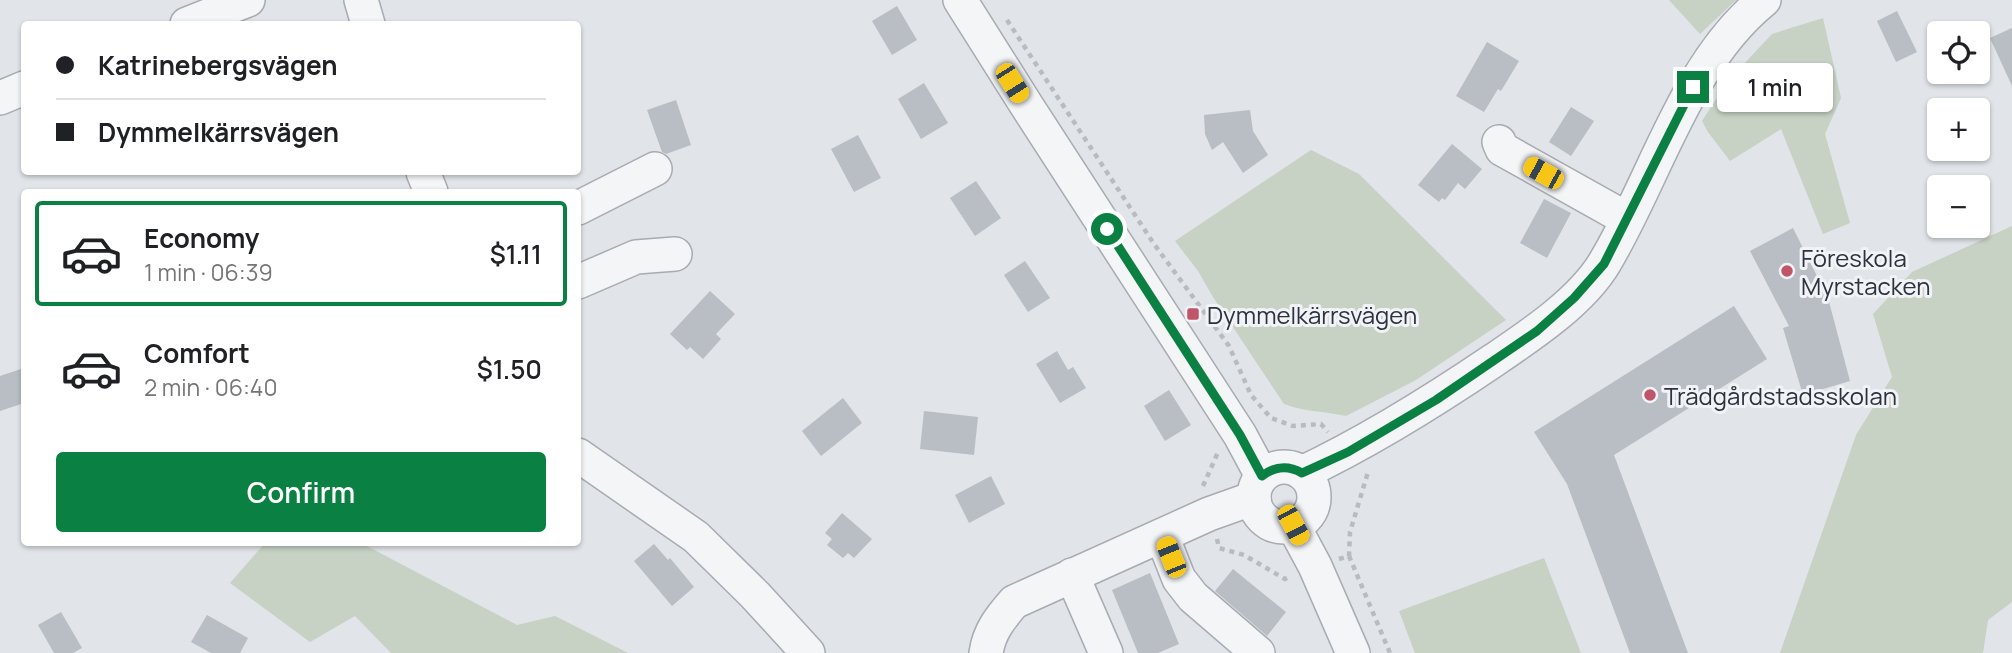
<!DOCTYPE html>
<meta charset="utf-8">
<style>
body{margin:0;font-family:Manrope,sans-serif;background:#f2f2f2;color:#202124;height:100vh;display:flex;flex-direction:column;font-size:26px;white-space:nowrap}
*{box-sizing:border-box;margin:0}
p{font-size:23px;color:#757577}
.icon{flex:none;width:38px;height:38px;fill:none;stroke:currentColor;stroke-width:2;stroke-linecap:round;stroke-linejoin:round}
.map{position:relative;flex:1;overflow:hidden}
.side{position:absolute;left:21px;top:189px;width:560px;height:357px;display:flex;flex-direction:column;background:#fff;border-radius:7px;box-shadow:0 2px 5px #0004}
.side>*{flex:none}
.top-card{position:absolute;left:21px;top:21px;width:560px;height:154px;border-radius:7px;box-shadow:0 2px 5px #0004;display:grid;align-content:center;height:154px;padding:0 35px;background:#fff}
.tools{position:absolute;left:1927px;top:21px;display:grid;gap:14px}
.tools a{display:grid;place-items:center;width:63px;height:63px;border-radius:7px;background:#fff;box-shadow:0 2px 5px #0004;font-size:35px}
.end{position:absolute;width:32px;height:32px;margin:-16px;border:9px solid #0b8043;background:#fff;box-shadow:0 0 0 4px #fff}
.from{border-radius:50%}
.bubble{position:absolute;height:49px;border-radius:7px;background:#fff;box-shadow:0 2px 5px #0004;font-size:23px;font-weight:600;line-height:49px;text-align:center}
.car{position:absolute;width:21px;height:42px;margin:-21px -10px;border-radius:9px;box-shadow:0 0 5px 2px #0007;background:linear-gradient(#f5c518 24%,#345 0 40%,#f5c518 0 76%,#345 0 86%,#f5c518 0)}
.top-card b{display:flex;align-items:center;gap:24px;height:66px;font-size:26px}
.top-card b+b{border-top:2px solid #e0e0e0}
.top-card i{width:18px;height:18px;background:#202124}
ul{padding:12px 0 0;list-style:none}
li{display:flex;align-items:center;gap:21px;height:105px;margin:0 14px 10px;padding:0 21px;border:4px solid transparent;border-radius:7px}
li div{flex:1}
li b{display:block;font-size:26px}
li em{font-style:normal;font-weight:600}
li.on{border-color:#0b8043}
li>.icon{width:63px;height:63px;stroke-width:1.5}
.cta{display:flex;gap:14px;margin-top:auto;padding:14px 35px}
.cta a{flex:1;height:80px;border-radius:7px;background:#0b8043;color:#fff;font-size:28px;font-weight:600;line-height:80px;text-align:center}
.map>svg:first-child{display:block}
.green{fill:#c7d1c4}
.building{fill:#b9bec5}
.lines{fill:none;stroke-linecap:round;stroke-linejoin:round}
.minor-casing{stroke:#a7abb2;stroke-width:36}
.path{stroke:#b8bbc0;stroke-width:4.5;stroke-dasharray:5 5;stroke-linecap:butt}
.minor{stroke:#f4f5f7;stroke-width:33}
.route{stroke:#0b8043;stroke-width:9}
.poi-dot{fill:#bf5567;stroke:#f1f3f6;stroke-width:2.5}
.labels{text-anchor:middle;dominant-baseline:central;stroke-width:6;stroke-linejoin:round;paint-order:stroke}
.poi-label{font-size:24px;fill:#2c333e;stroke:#f1f3f6;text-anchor:start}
</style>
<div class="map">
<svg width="2012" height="653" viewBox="0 0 2012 653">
<rect width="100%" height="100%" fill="#e1e4e8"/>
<g class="green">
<path d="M1669,0H1736L1700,34Z"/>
<path d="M1823,18L1841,98L1825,134L1850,223L1823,234L1781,129L1730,161L1708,132L1702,121L1727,82L1772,34Z"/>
<path d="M1311,150L1359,174L1506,320L1416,380L1346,416C1325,411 1304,412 1284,404L1213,297L1198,271L1175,241Z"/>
<path d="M2012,226V602L1988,620L1983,653H1780L1856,435L1892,377L1873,314L1912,272Z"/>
<path d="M265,543H361L517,625L555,616L628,653H391L355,616L310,642L230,583Z"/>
<path d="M1544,558L1581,653H1415L1399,611Z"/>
</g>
<g class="building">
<path d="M897,6L917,40L892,55L872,21Z"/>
<path d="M1897,11L1917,52L1896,62L1877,21Z"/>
<path d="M2012,28V86L1990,38Z"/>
<path d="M1487,42L1519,61L1501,91L1498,89L1484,112L1456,96Z"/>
<path d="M924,83L948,123L921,139L898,99Z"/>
<path d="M676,100L691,145L666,154L662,152L647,110Z"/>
<path d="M1571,107L1594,121L1571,156L1549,142Z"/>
<path d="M1250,110L1253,131L1268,155L1243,173L1223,142L1212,150L1205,134L1204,115Z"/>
<path d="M858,135L881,178L854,192L831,149Z"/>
<path d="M1452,144L1482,169L1465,189L1458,183L1445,200L1442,198L1439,202L1418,185Z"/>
<path d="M976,181L1001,218L975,236L950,198Z"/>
<path d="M1544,199L1571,213L1547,258L1520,243Z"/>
<path d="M1793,228L1828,298L1850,381L1803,395L1783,328L1789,326L1750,251Z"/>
<path d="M1025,261L1050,298L1028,312L1004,275Z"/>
<path d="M710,291L735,314L716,334L721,339L703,359L690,347L687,350L670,334Z"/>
<path d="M1734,306L1767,359L1614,455L1688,653H1630L1567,484L1534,432Z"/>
<path d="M1057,351L1068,370L1073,367L1086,388L1060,403L1036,364Z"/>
<path d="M24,368V403L0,411V376Z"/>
<path d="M1169,390L1191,425L1165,441L1144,406Z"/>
<path d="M843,398L862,423L821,456L802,431Z"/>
<path d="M924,411L978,417L974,455L920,449Z"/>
<path d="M991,476L1005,504L969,523L955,495Z"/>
<path d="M842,513L872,539L854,558L848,553L843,558L827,545L832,539L825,533Z"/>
<path d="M654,544L668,560L670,558L694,587L672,606L634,561Z"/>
<path d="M1233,569L1286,612L1267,636L1215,591Z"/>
<path d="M1150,573L1179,644L1158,653H1138L1112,590Z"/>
<path d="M61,612L82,648L73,653H54L38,625Z"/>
<path d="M207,615L248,638L240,653H211L191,642Z"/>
</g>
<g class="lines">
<defs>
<g id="minor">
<path d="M361,0L368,24"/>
<path d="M960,0L1025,103L1240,435L1262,476"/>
<path d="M187,24L248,0"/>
<path d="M0,98L24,88"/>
<path d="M1499,142L1502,149L1627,219"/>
<path d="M423,172L431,192"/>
<path d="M578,208L655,169"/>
<path d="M578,282L636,257L675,254"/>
<path d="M578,455L696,537L755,595L808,653"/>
<circle cx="1284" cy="497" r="30"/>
<path d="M1302,473C1370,441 1432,402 1494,360C1531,335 1582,301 1605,262C1656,177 1685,64 1764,0"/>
<path d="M1293,525L1315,566L1353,653"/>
<path d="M1162,536L1179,579L1193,597L1258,653"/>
<path d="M1072,575L1106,653"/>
<path d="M986,653C989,632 1000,618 1014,602L1209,514L1254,498"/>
</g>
</defs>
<use href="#minor" class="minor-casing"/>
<g class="path">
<path d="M1007,20L1154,244L1229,346L1251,395L1271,418L1293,426L1321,424L1328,432"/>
<path d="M1203,486L1219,450"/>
<path d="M1217,539L1219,548L1244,555L1285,579L1291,576"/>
<path d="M1349,556L1390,653"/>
<path d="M1339,559L1349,556L1350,532L1368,472L1366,470"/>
</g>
<use href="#minor" class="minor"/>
</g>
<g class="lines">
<path class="route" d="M1107,229L1240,435L1262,476C1275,466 1288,465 1302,473L1348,452L1436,400L1537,331L1574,298L1604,264L1693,87"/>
</g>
<g class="poi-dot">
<circle cx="1787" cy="271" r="7"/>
<rect x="1186" y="307" width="14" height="14" rx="3.5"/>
<circle cx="1650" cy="395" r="7"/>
</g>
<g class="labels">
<g class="poi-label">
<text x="1801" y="257">Föreskola<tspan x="1801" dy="28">Myrstacken</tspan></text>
<text x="1207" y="314">Dymmelkärrsvägen</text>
<text x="1664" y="395">Trädgårdstadsskolan</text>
</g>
</g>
</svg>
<div class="tools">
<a><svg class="icon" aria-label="locate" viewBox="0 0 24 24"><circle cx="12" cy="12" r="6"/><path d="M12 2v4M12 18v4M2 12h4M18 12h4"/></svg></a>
<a>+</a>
<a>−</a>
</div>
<i class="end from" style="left:1107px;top:229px"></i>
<i class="end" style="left:1693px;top:87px"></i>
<div class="bubble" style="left:1717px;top:63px;width:116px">1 min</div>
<i class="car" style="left:1012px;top:83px;rotate:148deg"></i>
<i class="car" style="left:1543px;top:173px;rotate:299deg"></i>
<i class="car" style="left:1293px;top:525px;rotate:152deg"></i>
<i class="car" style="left:1171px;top:557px;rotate:338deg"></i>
<div class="top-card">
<b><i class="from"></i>Katrinebergsvägen</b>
<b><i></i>Dymmelkärrsvägen</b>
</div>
<section class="side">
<ul>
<li class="on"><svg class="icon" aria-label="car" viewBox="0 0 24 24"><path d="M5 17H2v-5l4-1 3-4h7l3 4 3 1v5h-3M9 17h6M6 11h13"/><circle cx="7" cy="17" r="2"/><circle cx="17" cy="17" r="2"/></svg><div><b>Economy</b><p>1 min · 06:39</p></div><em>$1.11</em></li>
<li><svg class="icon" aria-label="car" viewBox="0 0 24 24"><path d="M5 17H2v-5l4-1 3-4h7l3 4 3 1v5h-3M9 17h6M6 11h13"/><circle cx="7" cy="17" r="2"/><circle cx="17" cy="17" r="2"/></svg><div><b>Comfort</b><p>2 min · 06:40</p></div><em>$1.50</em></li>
</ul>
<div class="cta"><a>Confirm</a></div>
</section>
</div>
